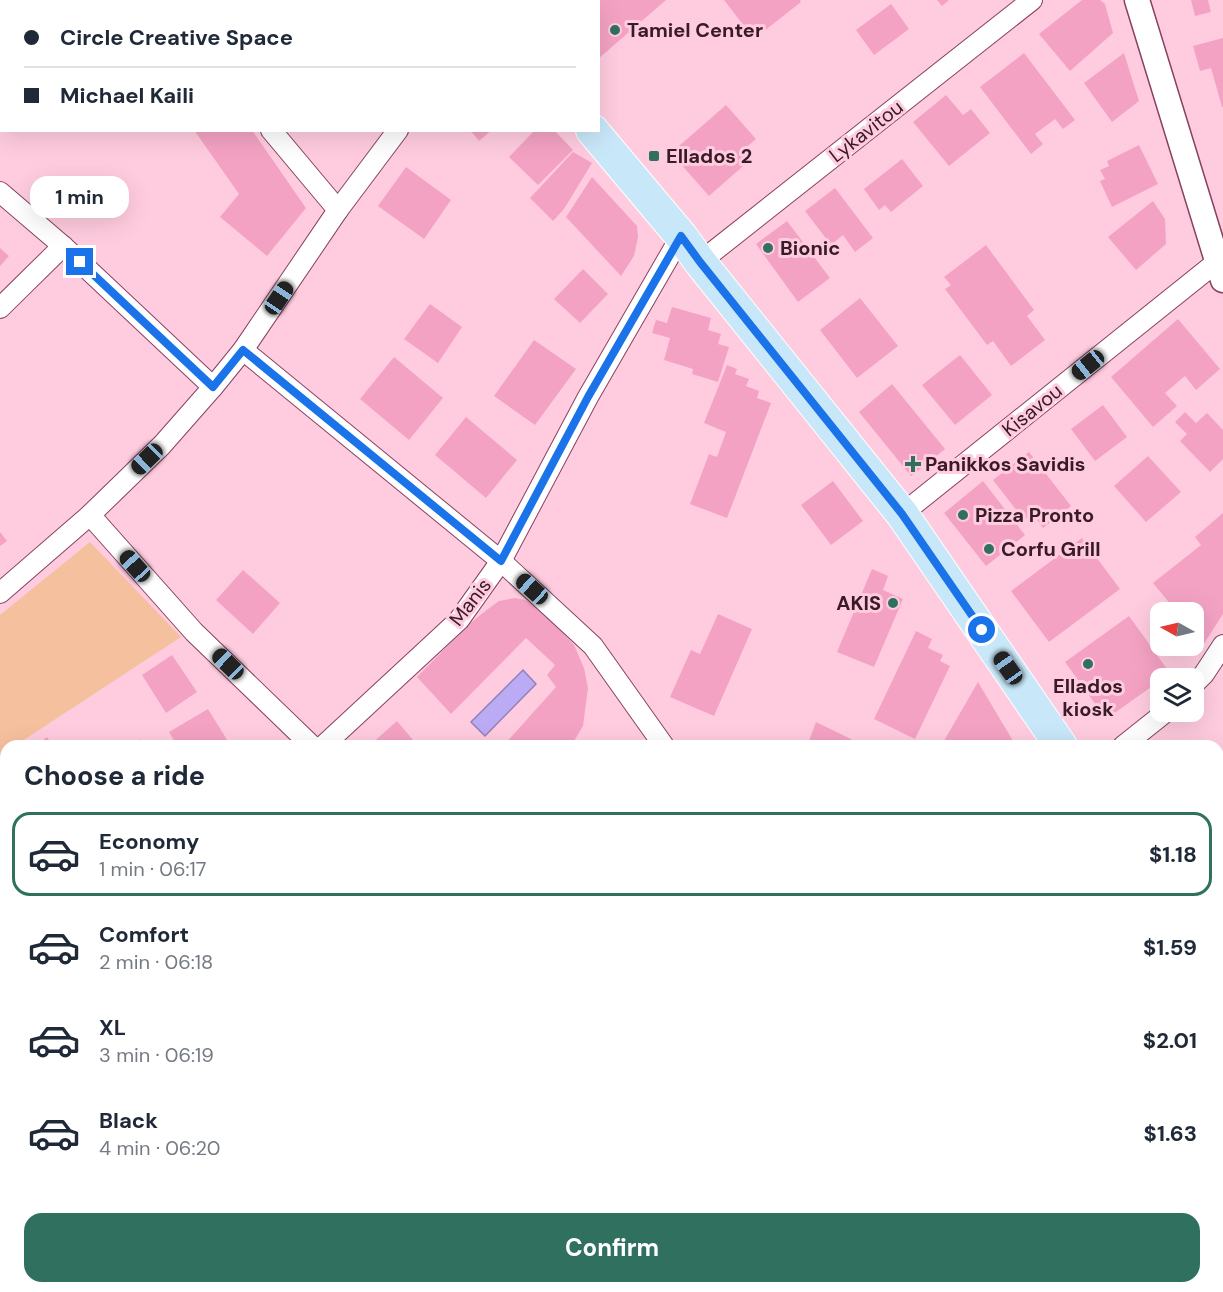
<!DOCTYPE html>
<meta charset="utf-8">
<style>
body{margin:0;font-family:"DM Sans",sans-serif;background:#f6f6f7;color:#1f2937;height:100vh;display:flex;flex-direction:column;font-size:22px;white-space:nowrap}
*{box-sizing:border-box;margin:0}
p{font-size:20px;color:#747a83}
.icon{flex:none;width:33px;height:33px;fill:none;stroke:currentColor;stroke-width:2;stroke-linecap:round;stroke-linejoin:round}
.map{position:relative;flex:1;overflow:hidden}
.sheet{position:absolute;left:0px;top:740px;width:1224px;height:554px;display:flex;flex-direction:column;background:#fff;border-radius:18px 18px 0 0;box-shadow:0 6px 24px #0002}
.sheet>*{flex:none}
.top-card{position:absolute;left:0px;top:0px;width:600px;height:132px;box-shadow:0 6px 24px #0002;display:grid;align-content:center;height:132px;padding:0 24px;background:#fff}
.needle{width:39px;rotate:278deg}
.buttons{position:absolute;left:1150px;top:602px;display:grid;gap:12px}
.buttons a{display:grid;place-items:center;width:54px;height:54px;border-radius:12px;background:#fff;box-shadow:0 6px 24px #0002;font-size:30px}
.end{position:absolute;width:27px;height:27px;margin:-14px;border:8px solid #1a73e8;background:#fff;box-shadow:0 0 0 3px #fff}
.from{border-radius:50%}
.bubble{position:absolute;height:42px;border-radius:18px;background:#fff;box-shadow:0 6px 24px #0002;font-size:20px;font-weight:700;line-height:42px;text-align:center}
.car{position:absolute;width:18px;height:36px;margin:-18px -9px;border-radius:8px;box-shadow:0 0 4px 2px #0007;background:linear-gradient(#222 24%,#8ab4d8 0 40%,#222 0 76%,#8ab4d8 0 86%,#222 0)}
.top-card b{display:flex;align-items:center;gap:21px;height:57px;font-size:22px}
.top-card b+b{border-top:2px solid #e0e1e3}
.top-card i{width:15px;height:15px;background:#1f2937}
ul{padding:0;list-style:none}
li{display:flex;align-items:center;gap:18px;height:84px;margin:0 12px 9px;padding:0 12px;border:3px solid transparent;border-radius:18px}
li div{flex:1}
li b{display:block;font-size:22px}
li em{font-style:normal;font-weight:700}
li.current{border-color:#2f705f}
li>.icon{width:54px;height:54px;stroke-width:1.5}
h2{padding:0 24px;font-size:27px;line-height:72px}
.action{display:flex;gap:12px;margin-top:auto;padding:12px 24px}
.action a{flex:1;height:69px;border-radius:18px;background:#2f705f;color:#fff;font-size:24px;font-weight:700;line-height:69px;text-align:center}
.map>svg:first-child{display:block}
.green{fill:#f5c09e}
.water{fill:#bbabf4;stroke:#9480b6;stroke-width:1.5}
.building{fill:#f4a2c3}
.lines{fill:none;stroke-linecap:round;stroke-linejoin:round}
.minor-casing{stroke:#884160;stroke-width:22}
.tertiary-casing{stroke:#884160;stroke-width:27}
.primary-casing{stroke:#fff;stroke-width:34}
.minor{stroke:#fff;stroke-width:20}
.tertiary{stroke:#fff;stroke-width:24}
.primary{stroke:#c8e7f8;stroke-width:32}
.route{stroke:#1a73e8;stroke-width:8}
.poi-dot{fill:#2f705f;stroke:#ffccdf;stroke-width:2}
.labels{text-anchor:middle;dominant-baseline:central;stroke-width:6;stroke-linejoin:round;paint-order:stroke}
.poi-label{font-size:20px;font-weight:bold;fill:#391a27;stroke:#ffccdf;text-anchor:start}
.street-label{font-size:20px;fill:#391a27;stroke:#ffccdf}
</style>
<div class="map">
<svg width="1223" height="1292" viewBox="0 0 1223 1292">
<rect width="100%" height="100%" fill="#ffccdf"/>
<path class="green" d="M90,542L181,637L16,745L6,746V752L0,756V615Z"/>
<path class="water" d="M523,670L536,684L485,736L471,722Z"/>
<g class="building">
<path d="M598,0H666L598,59Z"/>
<path d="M724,0H800L801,2L754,39Z"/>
<path d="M937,0H949L942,6Z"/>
<path d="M1082,0H1100L1105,4L1113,33L1070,71L1039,34Z"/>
<path d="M1191,0H1208L1211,12L1195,16Z"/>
<path d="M891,4L909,29L874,55L856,30Z"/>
<path d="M1223,38V107H1222L1211,68L1200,71L1193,46Z"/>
<path d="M1024,53L1075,120L1063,129L1055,119L1035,134L1043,144L1031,154L980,87Z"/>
<path d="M1124,53L1139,101L1112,122L1084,83Z"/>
<path d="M946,95L963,115L971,109L990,133L949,166L913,122Z"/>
<path d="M726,105L756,139L742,151L750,160L709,196L671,153Z"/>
<path d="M194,130H252L306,208L267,256L220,217L239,194Z"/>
<path d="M470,130H492L479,141Z"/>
<path d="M535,130H554L573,150L538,185L509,157Z"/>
<path d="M1139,145L1158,184L1112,207L1100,181L1105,179L1100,170L1109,166L1107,161Z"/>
<path d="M573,152L592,163L564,209L553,221L530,198Z"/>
<path d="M902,159L923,186L891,212L885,205L879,210L864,189Z"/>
<path d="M406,167L451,200L424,239L378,206Z"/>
<path d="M592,177L637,226L638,237L634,256L621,276L566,217Z"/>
<path d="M835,188L873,238L855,252L843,235L831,245L805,211Z"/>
<path d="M1153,201L1165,219L1166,244L1136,270L1108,237Z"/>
<path d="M787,221L830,278L798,302L756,244Z"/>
<path d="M986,245L1034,310L1027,316L1045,340L1011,366L993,341L987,345L945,289L951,285L944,277Z"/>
<path d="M0,248L9,256L0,266Z"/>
<path d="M583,269L608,294L580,323L554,299Z"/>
<path d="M860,298L898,346L857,378L820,330Z"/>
<path d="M430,304L462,327L438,363L404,339Z"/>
<path d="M672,307L711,318L708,330L721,334L718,344L729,347L718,382L692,374L693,369L664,360L670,338L652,333L656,320L667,323Z"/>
<path d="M1178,319L1220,369L1196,390L1185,376L1165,393L1177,406L1153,427L1111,377Z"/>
<path d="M534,340L576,369L535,425L494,396Z"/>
<path d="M960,355L992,395L955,425L922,385Z"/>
<path d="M394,357L443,398L409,440L360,399Z"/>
<path d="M727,365L737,369L735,374L749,379L746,386L759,391L757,398L771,403L727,518L690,504L709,454L717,457L726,432L704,423Z"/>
<path d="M892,384L945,449L911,476L859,412Z"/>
<path d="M1103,405L1127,437L1095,461L1071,429Z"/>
<path d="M1185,412L1196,423L1207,413L1223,430V459L1210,472L1180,441L1187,434L1175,422Z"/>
<path d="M466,417L517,460L486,498L435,455Z"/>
<path d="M1029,452L1071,506L1043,528L1032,513L1024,520L993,480Z"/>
<path d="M1148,456L1181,492L1146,522L1114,486Z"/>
<path d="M833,481L863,521L831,545L801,505Z"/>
<path d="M983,481L1025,535L986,566L944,513Z"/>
<path d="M1223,513V614L1203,645L1194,634V612H1177L1153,583L1201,545L1195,537Z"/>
<path d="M0,532L7,541L0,546Z"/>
<path d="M1082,538L1120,589L1049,642L1011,591Z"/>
<path d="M872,569L888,576L883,590L903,599L874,667L837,652Z"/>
<path d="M243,570L280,603L253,634L216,600Z"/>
<path d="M515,598L525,600L544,611L574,645L584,668L588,688L583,726L571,746H503L556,687L547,675L555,665L526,638L451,714L417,677L469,624L488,609L499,601Z"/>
<path d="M718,614L752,629L714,716L670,697L691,650L700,654Z"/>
<path d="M1129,616L1170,673L1163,678H1161V680L1106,719L1065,662Z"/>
<path d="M916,631L932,639L928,648L943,655L940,661L950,666L915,739L874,719Z"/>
<path d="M172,655L197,692L166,713L142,675Z"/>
<path d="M978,682L1016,746H941Z"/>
<path d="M208,709L229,743L225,746H177L169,732Z"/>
<path d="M397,721L418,746H369Z"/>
<path d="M816,722L861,744V746H807Z"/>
<path d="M47,737L53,746H36Z"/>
<path d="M140,739L145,746H131Z"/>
<path d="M6,768V781L0,773Z"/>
<path d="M1218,836L1223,843V856L1218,860Z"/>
<path d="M1223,877V923L1220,924L1218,920V880Z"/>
<path d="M0,892L6,902V914L0,919Z"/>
<rect x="1218" y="1124" width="5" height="67"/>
<path d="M921,1287H986L989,1292H913Z"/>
<path d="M1177,1287H1193V1290L1177,1288Z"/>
</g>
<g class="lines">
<defs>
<g id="minor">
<path d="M162,0L164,2"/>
<path d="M271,130L338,210"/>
<path d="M0,192L63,246L213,387"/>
<path d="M700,262L1032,0"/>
<path d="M0,308L63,246"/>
<path d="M243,350L501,561L593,646L664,746"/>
<path d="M902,514L1218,261"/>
<path d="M90,515L194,632L312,746"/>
<path d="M0,593L90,515L162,445L213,387L243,350L338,210L398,130"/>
<path d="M1194,684L1204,674L1223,645"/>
<path d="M323,746L459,620L501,561L588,397L681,236"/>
<path d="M1123,746L1167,711"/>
<path d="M0,837L6,846"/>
<path d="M0,963L6,959"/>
<path d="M1218,1217H1223"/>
<path d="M302,1287L303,1292"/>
<path d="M684,1287L686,1292"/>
<path d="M1015,1287L1018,1292"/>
</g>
<path id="tertiary" d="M1137,0L1223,280"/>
<g id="primary">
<path d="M470,0L472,2"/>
<path d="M592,130L681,236L700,262L902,514L1061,746"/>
<path d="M1218,1007L1223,1016"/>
</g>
</defs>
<use href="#minor" class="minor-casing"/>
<use href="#tertiary" class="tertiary-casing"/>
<use href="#primary" class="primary-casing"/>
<use href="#minor" class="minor"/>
<use href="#tertiary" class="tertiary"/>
<use href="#primary" class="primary"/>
</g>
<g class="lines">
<path class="route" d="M80,262L213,387L243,350L501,561L588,397L681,236L700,262L902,514L982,630"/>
</g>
<g class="poi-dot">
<circle cx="615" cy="30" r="6"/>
<rect x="648" y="150" width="12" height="12" rx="3"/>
<circle cx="768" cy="248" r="6"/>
<path d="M910 455h6v6h6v6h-6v6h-6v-6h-6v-6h6z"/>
<circle cx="963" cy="515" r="6"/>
<circle cx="989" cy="549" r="6"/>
<circle cx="893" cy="603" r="6"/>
<circle cx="1088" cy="664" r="6"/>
</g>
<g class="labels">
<g class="poi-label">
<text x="627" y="30">Tamiel Center</text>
<text x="666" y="156">Ellados 2</text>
<text x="780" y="248">Bionic</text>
<text x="925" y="464">Panikkos Savidis</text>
<text x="975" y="515">Pizza Pronto</text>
<text x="1001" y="549">Corfu Grill</text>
<text x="881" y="603" text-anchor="end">AKIS</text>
<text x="1088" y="686" text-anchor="middle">Ellados<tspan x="1088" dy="23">kiosk</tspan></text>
</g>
<g class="street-label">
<text transform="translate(866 131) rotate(-38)">Lykavitou</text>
<text transform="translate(1032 410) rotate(-39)">Kisavou</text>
<text transform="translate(470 602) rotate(-52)">Manis</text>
</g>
</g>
</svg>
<div class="buttons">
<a><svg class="needle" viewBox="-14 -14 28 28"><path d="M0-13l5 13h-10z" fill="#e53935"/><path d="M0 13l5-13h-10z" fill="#747a83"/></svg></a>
<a><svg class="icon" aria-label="layers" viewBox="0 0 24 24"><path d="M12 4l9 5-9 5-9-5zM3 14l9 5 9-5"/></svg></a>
</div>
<i class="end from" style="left:982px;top:630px"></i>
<i class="end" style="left:80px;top:262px"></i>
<div class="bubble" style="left:30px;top:176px;width:99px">1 min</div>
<i class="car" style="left:279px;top:298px;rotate:34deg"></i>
<i class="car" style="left:1088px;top:365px;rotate:231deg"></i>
<i class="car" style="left:147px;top:459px;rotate:226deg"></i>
<i class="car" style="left:135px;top:566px;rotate:318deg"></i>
<i class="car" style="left:532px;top:589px;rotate:312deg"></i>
<i class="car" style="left:228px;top:664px;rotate:314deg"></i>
<i class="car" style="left:1008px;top:668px;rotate:325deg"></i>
<div class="top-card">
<b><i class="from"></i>Circle Creative Space</b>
<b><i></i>Michael Kaili</b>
</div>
<section class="sheet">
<h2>Choose a ride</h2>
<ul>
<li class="current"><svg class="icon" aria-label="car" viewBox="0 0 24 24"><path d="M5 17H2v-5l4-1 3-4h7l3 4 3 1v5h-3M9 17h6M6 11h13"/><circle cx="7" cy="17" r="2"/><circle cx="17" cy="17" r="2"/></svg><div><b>Economy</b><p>1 min · 06:17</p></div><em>$1.18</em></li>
<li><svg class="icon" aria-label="car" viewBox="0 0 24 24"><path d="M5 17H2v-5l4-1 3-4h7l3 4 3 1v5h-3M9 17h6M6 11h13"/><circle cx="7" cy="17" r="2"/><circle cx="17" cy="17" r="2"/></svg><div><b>Comfort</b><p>2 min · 06:18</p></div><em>$1.59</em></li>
<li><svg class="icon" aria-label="car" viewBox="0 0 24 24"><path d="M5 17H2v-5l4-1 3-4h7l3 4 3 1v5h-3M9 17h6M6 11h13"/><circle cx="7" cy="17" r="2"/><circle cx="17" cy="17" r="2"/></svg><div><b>XL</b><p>3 min · 06:19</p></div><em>$2.01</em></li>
<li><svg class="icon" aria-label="car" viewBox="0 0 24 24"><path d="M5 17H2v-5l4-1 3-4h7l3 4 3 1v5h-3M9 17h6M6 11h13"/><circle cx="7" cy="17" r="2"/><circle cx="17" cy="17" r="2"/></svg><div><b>Black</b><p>4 min · 06:20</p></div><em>$1.63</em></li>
</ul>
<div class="action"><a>Confirm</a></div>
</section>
</div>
